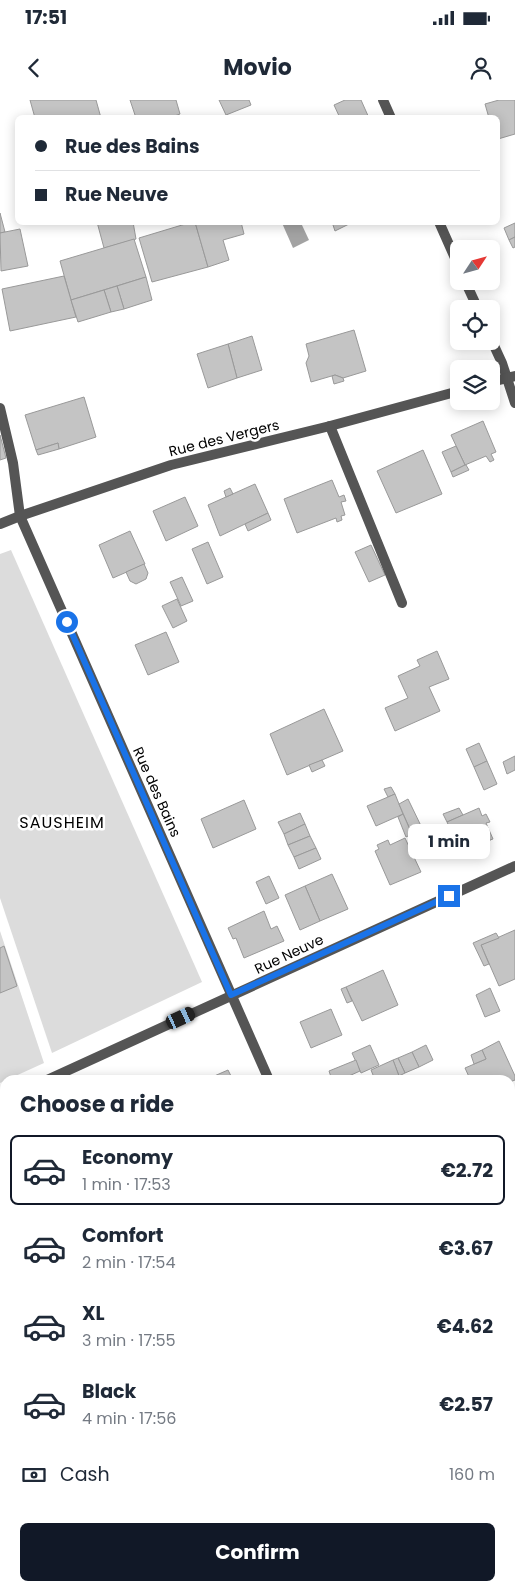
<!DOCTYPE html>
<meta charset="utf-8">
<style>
body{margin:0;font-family:Poppins,sans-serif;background:#f6f6f7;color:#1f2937;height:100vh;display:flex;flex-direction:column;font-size:19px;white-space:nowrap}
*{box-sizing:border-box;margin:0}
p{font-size:16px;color:#747a83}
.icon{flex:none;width:28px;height:28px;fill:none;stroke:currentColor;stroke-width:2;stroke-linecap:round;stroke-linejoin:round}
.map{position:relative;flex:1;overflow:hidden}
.sheet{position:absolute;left:0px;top:975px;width:515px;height:516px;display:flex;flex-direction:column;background:#fff;border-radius:15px 15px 0 0;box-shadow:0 2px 12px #0003}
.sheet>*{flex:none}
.top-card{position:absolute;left:15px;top:15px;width:485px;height:110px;border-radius:8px;box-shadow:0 2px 12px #0003;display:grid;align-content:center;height:110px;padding:0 20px;background:#fff}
.needle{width:32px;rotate:54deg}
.controls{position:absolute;left:450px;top:140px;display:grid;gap:10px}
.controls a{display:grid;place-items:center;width:50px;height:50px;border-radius:8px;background:#fff;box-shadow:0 2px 12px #0003;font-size:25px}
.end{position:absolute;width:22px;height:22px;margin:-11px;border:6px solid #1a73e8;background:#fff;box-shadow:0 0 0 2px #fff}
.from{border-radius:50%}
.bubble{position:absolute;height:35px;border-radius:8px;background:#fff;box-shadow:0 2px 12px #0003;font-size:16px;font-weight:700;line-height:35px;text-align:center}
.car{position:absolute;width:15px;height:30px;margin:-15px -8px;border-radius:6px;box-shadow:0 0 4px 1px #0007;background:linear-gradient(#222 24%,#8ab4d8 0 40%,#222 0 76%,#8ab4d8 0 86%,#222 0)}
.top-card b{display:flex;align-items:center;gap:18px;height:48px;font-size:19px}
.top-card b+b{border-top:1px solid #e0e1e3}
.top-card i{width:12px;height:12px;background:#1f2937}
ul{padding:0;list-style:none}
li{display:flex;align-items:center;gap:15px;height:70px;margin:0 10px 8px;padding:0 10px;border:2px solid transparent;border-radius:8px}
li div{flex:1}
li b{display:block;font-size:19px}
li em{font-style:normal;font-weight:700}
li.current{border-color:#111827}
li>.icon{width:45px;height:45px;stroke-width:1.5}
h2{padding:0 20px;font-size:22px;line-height:60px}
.pay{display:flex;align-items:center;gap:12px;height:55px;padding:0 20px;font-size:19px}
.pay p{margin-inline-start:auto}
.button{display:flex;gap:10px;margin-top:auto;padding:10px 20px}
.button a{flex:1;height:58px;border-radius:8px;background:#111827;color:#fff;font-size:20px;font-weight:700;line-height:58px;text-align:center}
.status{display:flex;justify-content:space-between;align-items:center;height:35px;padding:0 25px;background:#fff;direction:ltr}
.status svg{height:14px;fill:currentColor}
header{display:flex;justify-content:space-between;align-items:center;height:65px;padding:0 20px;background:#fff;font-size:22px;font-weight:700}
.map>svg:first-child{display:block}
.green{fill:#dcdcdc}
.water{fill:#a3a3a3}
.building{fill:#c4c4c4;stroke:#999}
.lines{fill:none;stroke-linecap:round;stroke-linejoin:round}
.service{stroke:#555;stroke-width:10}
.minor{stroke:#555;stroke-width:10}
.route{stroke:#1a73e8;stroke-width:6}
.labels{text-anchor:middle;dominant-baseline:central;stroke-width:5;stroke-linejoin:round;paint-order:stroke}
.street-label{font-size:14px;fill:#000;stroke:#fff}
.quarter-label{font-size:16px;letter-spacing:1px;fill:#000;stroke:#fff}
</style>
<div class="status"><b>17:51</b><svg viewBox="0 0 49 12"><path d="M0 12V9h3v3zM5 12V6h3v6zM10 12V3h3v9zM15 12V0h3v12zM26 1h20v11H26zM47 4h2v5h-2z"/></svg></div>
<header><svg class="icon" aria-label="back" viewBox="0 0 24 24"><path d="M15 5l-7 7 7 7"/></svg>Movio<svg class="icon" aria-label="person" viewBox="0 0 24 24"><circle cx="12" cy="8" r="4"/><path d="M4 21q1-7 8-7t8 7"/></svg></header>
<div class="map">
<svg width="515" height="1491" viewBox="0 0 515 1491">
<rect width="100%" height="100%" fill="#fff"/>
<g class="green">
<path d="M11,450L202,882L52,953L0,798V454Z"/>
<path d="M0,831L44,963L0,983Z"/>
</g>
<path class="water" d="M282,123H301L309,140L293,148Z"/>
<g class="building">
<path d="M30,0H96L101,18H35Z"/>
<path d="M130,0H176L180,14L169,18H136Z"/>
<path d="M219,0H249L251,5L226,15Z"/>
<path d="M345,0H361L369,18H340L334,5Z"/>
<path d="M499,0H515V34L498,39V18H489L485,4Z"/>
<path d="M0,113L5,132L0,133Z"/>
<path d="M97,122H133L136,139L104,148Z"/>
<path d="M192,122H195L208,167L152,182L139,138Z"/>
<path d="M195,122H241L244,134L223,140L229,160L208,167Z"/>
<path d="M332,122H353L335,131Z"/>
<path d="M515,123V137L509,140L504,128Z"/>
<path d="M20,129L28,166L1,171L0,133Z"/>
<path d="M515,137V147L513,148L509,140Z"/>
<path d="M134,139L146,177L71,200L60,161Z"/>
<path d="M64,176L76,217L10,231L2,189Z"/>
<path d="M146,177L152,200L124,209L117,186Z"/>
<path d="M117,186L124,209L111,212L104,190Z"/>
<path d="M104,190L111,212L78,222L71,200Z"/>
<path d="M354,230L366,271L343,278L335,275L311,282L306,263L309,256L306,244Z"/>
<path d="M252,236L262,270L237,278L228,244Z"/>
<path d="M228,244L237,278L208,288L197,254Z"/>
<path d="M335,275L343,278L344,281L334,284L332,276Z"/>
<path d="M84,297L96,337L59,349L58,343L36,350L25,315Z"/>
<path d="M483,321L496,352L491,354L494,360L490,362L486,356L465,365L451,335Z"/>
<path d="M0,335L6,358L0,360Z"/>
<path d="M58,343L59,349L38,355L36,350Z"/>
<path d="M456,346L465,365L451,372L442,352Z"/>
<path d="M423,350L442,394L396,413L377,371Z"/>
<path d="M465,365H466L469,370L453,377L451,372Z"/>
<path d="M332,380L339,397L344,395L346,401L341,402L345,415L341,416L342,420L337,422L336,418L297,433L284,399Z"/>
<path d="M255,384L268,413L220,436L208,405Z"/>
<path d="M230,388L233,394L226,397L224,391Z"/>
<path d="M185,397L198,426L166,441L153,411Z"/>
<path d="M268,413L271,420L248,431L245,424Z"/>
<path d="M130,431L145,464L113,478L99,445Z"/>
<path d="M208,442L223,477L207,484L192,449Z"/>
<path d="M371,445L385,475L369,482L355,452Z"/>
<path d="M144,464L148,473L146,479L136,484L130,481L126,472Z"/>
<path d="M182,477L193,501L181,506L170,482Z"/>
<path d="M177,499L187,521L173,528L162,506Z"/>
<path d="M166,532L179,562L148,575L135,545Z"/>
<path d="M437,551L449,579L429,587L440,611L395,631L385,608L408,598L398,576L420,566L417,560Z"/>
<path d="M324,609L343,651L287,675L270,634Z"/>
<path d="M479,643L487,661L474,667L466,649Z"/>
<path d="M515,656V670L507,674L503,662Z"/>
<path d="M322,660L325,666L312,672L309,665Z"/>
<path d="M487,661L497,684L484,690L474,667Z"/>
<path d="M391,687L395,694L388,697L384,689Z"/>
<path d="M395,694L403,714L376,726L367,706Z"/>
<path d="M408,699L423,730L412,734L399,704Z"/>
<path d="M244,700L256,729L213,748L201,719Z"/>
<path d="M459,708L463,715L447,722L443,714Z"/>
<path d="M479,708L482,716L486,714L490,722L486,723L493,739L490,740L488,746L481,750L475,746L461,753L447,722Z"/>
<path d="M300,713L305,724L284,734L278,722Z"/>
<path d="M403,714L412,734L406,737L398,717Z"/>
<path d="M305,724L310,736L288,745L284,734Z"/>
<path d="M310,736L316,748L294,757L288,745Z"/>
<path d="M405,738L421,772L390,785L375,751L379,749L377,745L388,740L390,745Z"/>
<path d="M316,748L321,759L299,769L294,757Z"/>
<path d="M332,774L348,809L320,821L305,786Z"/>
<path d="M269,776L279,798L266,804L256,782Z"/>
<path d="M305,786L320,821L300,830L285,795Z"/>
<path d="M264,811L271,829L277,826L284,841L244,858L236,838L233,839L228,828Z"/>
<path d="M515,830V879L499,886L481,845Z"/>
<path d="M496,833L499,838L481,845L489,864L484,866L473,843Z"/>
<path d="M4,846L17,886L0,893V848Z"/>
<path d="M383,870L398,905L362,921L346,887Z"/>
<path d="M346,887L352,901L347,903L341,889Z"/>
<path d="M490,888L500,911L485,917L476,895Z"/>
<path d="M331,909L342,935L311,948L300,922Z"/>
<path d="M499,941L515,976V980L510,982V980H469L470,979L465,968L486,959L482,950Z"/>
<path d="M370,945L379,965L361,973L352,953Z"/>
<path d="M426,945L433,960L419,967L412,952Z"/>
<path d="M482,950L486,959L474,964L471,955Z"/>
<path d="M412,952L419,967L405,973L398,958Z"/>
<path d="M398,958L405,973L399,976L393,960Z"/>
<path d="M356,960L360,971L340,980H332L329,971Z"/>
<path d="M393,960L399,976L390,980H375L371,970Z"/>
<path d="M228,970L233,980H205L212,977Z"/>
<path d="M2,1173L5,1180V1222L0,1224V1174Z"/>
<path d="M510,1186L515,1196V1212L510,1214Z"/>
<path d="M515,1382V1419L510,1421V1385Z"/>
<path d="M415,1486H446L448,1491H418Z"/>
</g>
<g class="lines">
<g class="service">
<path d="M0,308L13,363L20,416"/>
<path d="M330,326L402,503"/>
</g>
<g class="minor">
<path d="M383,0L391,18"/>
<path d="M439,122L459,167"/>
<path d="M465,181L478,209"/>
<path d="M491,239L502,263L515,303"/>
<path d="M491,282L515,276"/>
<path d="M20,416L269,980"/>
<path d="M0,424L20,416L171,365L330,326L459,291"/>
<path d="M47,980L515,766"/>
<path d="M0,1002L5,999"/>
<path d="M0,1051L5,1063"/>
<path d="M0,1277L5,1276"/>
<path d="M496,1486L498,1491"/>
<path d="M173,1491V1486"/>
</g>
</g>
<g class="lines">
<path class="route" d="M67,522L231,895L449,796"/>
</g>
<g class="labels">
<g class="street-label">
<text transform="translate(224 338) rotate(-14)">Rue des Vergers</text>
<text transform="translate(157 692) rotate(66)">Rue des Bains</text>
<text transform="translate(289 854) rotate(-25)">Rue Neuve</text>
</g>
<g class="quarter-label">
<text x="62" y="722">SAUSHEIM</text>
</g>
</g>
</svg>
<div class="controls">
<a><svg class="needle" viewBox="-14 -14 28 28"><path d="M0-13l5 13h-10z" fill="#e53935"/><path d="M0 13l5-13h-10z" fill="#747a83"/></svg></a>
<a><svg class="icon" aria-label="locate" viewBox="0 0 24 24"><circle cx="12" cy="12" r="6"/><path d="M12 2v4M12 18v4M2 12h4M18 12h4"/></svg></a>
<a><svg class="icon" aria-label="layers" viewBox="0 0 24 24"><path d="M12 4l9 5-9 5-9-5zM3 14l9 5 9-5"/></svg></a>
</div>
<i class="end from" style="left:67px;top:522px"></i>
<i class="end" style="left:449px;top:796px"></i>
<div class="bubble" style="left:408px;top:724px;width:82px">1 min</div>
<i class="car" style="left:181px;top:918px;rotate:65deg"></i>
<div class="top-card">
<b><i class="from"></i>Rue des Bains</b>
<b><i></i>Rue Neuve</b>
</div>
<section class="sheet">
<h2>Choose a ride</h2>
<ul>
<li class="current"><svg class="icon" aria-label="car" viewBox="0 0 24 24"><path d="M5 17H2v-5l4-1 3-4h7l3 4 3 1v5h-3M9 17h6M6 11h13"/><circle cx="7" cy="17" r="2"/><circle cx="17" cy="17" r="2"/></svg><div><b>Economy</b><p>1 min · 17:53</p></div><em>€2.72</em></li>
<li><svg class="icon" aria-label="car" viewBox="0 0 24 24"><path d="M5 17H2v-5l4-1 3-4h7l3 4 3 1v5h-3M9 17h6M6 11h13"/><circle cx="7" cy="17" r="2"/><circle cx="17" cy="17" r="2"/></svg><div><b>Comfort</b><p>2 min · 17:54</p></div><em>€3.67</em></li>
<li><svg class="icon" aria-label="car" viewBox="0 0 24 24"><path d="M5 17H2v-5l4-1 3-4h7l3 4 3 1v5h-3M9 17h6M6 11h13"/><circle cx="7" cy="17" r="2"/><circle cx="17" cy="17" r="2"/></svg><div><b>XL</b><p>3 min · 17:55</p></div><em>€4.62</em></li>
<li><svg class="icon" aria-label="car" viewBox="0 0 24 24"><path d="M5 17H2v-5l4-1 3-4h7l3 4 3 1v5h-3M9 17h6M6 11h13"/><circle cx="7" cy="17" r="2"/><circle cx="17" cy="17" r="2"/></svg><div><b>Black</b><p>4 min · 17:56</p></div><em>€2.57</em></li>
</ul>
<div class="pay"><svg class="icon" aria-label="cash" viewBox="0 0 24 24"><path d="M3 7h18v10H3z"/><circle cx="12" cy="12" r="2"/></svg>Cash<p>160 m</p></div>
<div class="button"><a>Confirm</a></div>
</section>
</div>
